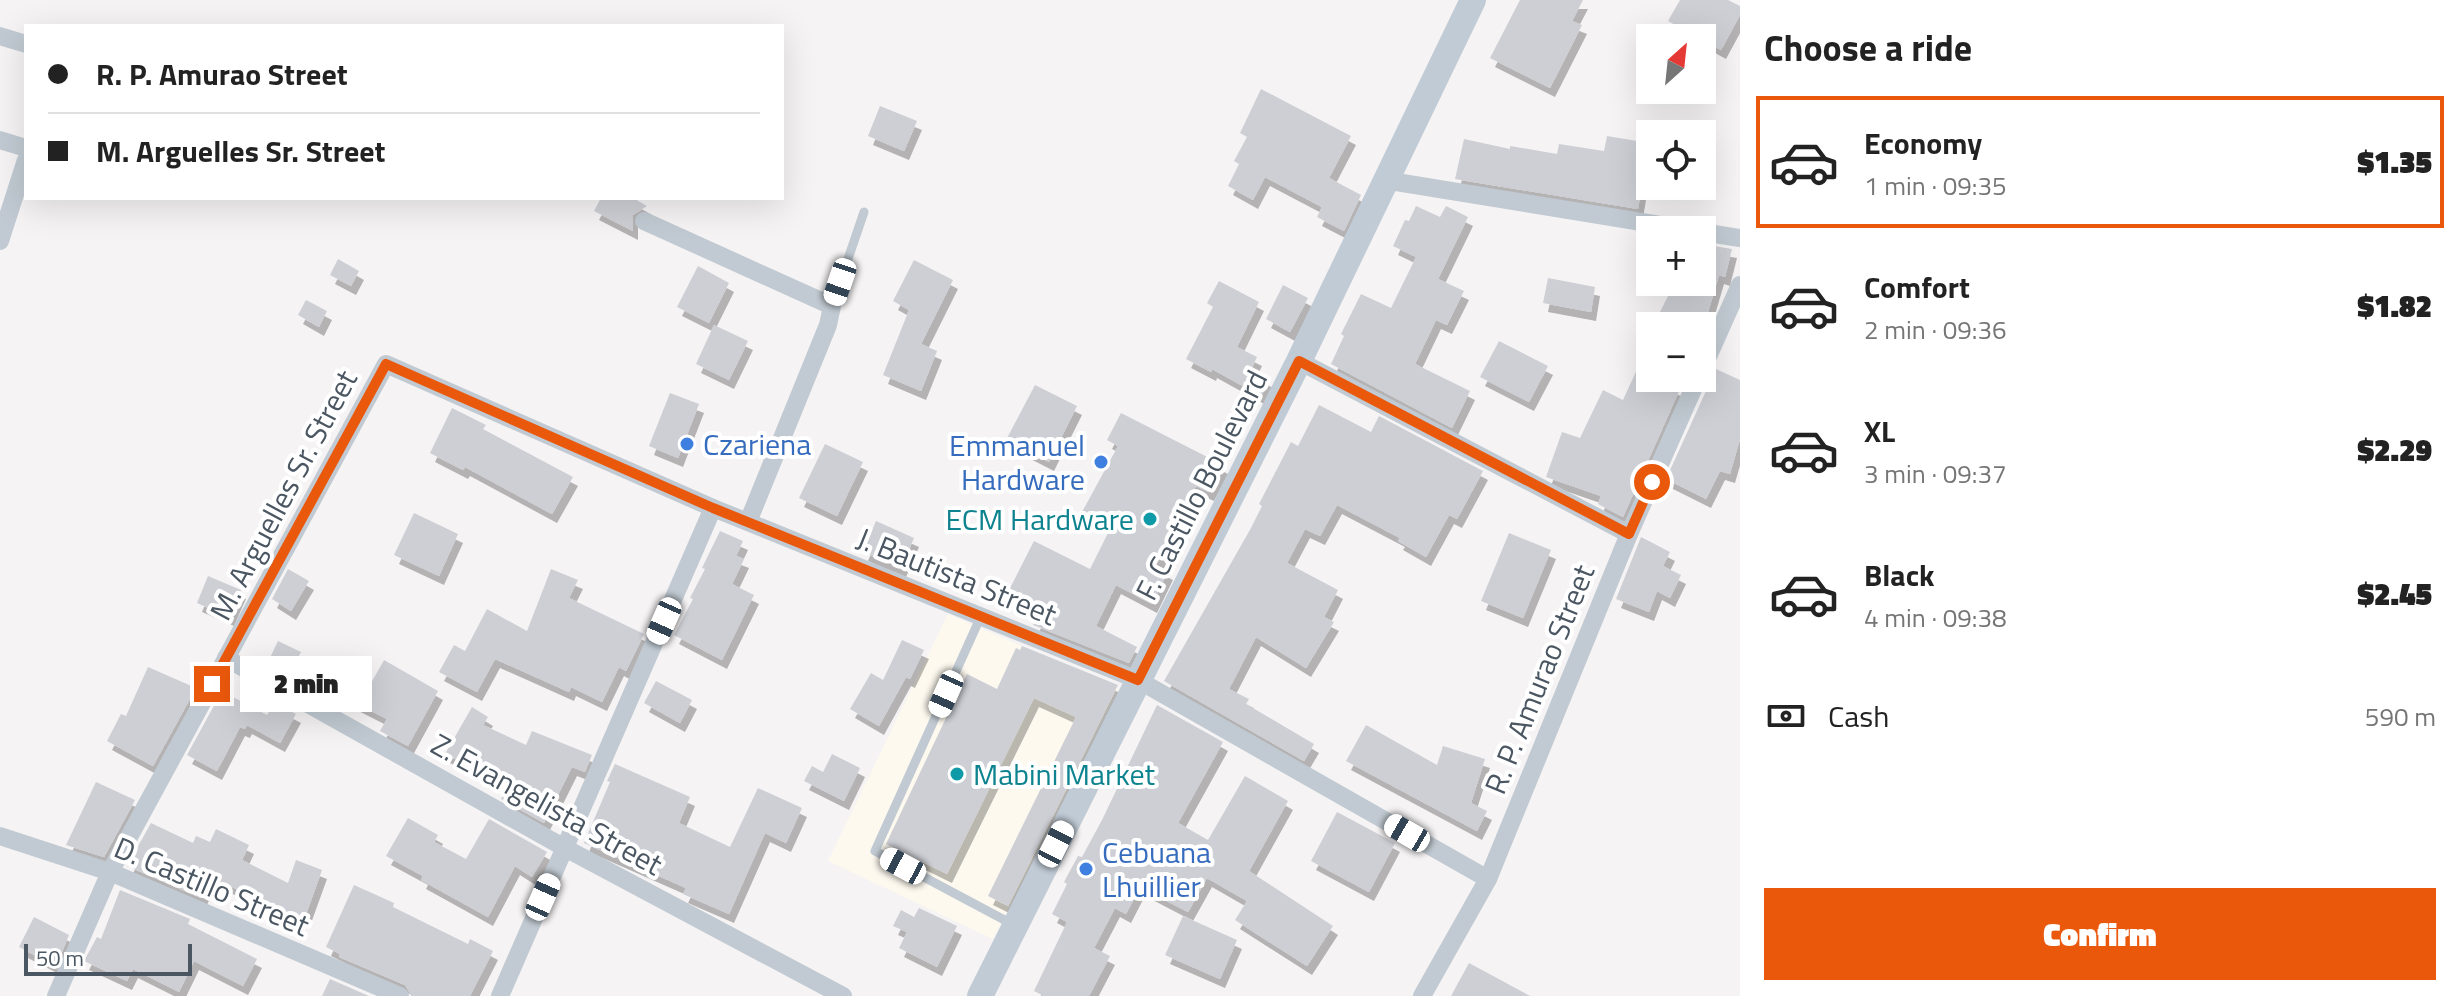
<!DOCTYPE html>
<meta charset="utf-8">
<style>
body{margin:0;font-family:"Titillium Web",sans-serif;background:#f6f6f6;color:#222;height:100vh;display:flex;flex-direction:column;font-size:30px;white-space:nowrap}
*{box-sizing:border-box;margin:0}
p{font-size:26px;color:#767676}
.icon{flex:none;width:44px;height:44px;fill:none;stroke:currentColor;stroke-width:2;stroke-linecap:round;stroke-linejoin:round}
.map{position:relative;flex:1;overflow:hidden}
.panel{display:flex;flex-direction:column;background:#fff;width:720px}
.panel>*{flex:none}
.guide{position:absolute;left:24px;top:24px;width:760px;height:176px;border-radius:0px;box-shadow:0 8px 32px #0002;display:grid;align-content:center;height:176px;padding:0 24px;background:#fff}
.needle{width:52px;rotate:27deg}
.controls{position:absolute;left:1636px;top:24px;display:grid;gap:16px}
.controls a{display:grid;place-items:center;width:80px;height:80px;border-radius:0px;background:#fff;box-shadow:0 8px 32px #0002;font-size:40px}
.scale{position:absolute;left:24px;bottom:20px;width:168px;box-sizing:border-box;padding-left:8px;border:4px solid #4a5661;border-top:0;font-size:22px;line-height:28px;white-space:nowrap;color:#4a5661;-webkit-text-stroke:6px #fff;paint-order:stroke}
.end{position:absolute;width:36px;height:36px;margin:-18px;border:10px solid #ea580c;background:#fff;box-shadow:0 0 0 4px #fff}
.from{border-radius:50%}
.bubble{position:absolute;height:56px;border-radius:0px;background:#fff;box-shadow:0 8px 32px #0002;font-size:26px;font-weight:800;line-height:56px;text-align:center}
.car{position:absolute;width:24px;height:48px;margin:-24px -12px;border-radius:10px;box-shadow:0 0 6px 2px #0007;background:linear-gradient(#fff 24%,#345 0 40%,#fff 0 76%,#345 0 86%,#fff 0)}
.guide b{display:flex;align-items:center;gap:28px;height:76px;font-size:30px}
.guide b+b{border-top:2px solid #e0e0e0}
.guide i{width:20px;height:20px;background:#222}
ul{padding:0;list-style:none}
li{display:flex;align-items:center;gap:24px;height:132px;margin:0 16px 12px;padding:0 8px;border:4px solid transparent;border-radius:0px}
li div{flex:1}
li b{display:block;font-size:30px}
li em{font-style:normal;font-weight:800}
li.active{border-color:#ea580c}
li>.icon{width:72px;height:72px;stroke-width:1.5}
h2{padding:0 24px;font-size:36px;line-height:96px}
.pay{display:flex;align-items:center;gap:20px;height:88px;padding:0 24px;font-size:30px}
.pay p{margin-inline-start:auto}
.cta{display:flex;gap:16px;margin-top:auto;padding:16px 24px}
.cta a{flex:1;height:92px;border-radius:0px;background:#ea580c;color:#fff;font-size:32px;font-weight:800;line-height:92px;text-align:center}
main{display:flex;flex:1;min-height:0}
.map>svg:first-child{display:block}
.commercial{fill:#fdf9ef}
.building{fill:#cdcfd5;filter:url(#shadow)}
.lines{fill:none;stroke-linecap:round;stroke-linejoin:round}
.service{stroke:#c1cad2;stroke-width:9}
.minor{stroke:#c1cad2;stroke-width:18}
.secondary{stroke:#c1cbd6;stroke-width:26}
.route{stroke:#ea580c;stroke-width:10}
.shop-dot{fill:#3f7fe0;stroke:#fff;stroke-width:3}
.culture-dot{fill:#0f9aa8;stroke:#fff;stroke-width:3}
.labels{text-anchor:middle;dominant-baseline:central;stroke-width:8;stroke-linejoin:round;paint-order:stroke}
.shop-label{font-size:30px;fill:#366cbe;stroke:#fff;text-anchor:start}
.street-label{font-size:30px;fill:#4a5661;stroke:#fff}
.culture-label{font-size:30px;fill:#0d838f;stroke:#fff;text-anchor:end}
</style>
<main>
<div class="map">
<svg width="1740" height="996" viewBox="0 0 1740 996">
<defs>
<filter id="shadow"><feDropShadow dx="5" dy="9" stdDeviation="0" flood-color="#0004"/></filter>
</defs>
<rect width="100%" height="100%" fill="#f5f3f3"/>
<path class="commercial" d="M948,614L1118,688L993,939L828,861Z"/>
<g class="building">
<path d="M1520,0H1583L1572,21L1582,25L1550,88L1490,58Z"/>
<path d="M1680,0H1728L1740,6V15L1721,50L1668,21Z"/>
<path d="M1261,89L1351,136L1329,178L1361,195L1344,231L1317,217L1322,207L1265,177L1253,200L1228,186L1239,164L1234,161L1247,137L1240,133Z"/>
<path d="M880,106L917,121L904,151L868,136Z"/>
<path d="M1607,136L1649,143L1638,209L1455,179L1464,139L1510,149V146L1557,154L1559,144L1604,151Z"/>
<path d="M601,198H633L647,206L633,215V231L594,211Z"/>
<path d="M1416,206L1440,217L1446,206L1468,217L1438,279L1464,291L1447,325L1436,320L1415,364L1470,391L1452,428L1331,364L1344,336L1341,334L1361,294L1391,308L1416,257L1393,246L1405,220L1409,221Z"/>
<path d="M1702,244L1732,249L1725,277L1719,275L1704,326H1653L1675,282H1702Z"/>
<path d="M338,259L359,271L351,286L330,275Z"/>
<path d="M914,260L953,280L921,344L937,351L921,391L883,375L909,310L893,301Z"/>
<path d="M698,266L729,283L709,323L677,307Z"/>
<path d="M1548,278L1595,287L1591,312L1543,303Z"/>
<path d="M1219,281L1259,302L1237,347L1257,357L1251,370L1270,380L1261,396L1212,369L1211,372L1186,359L1213,307L1207,303Z"/>
<path d="M1283,285L1308,298L1290,332L1266,319Z"/>
<path d="M306,300L327,311L319,327L298,315Z"/>
<path d="M714,325L748,341L729,380L696,364Z"/>
<path d="M1499,341L1548,366L1529,402L1480,377Z"/>
<path d="M1650,341V378H1656L1680,389L1623,517L1598,504L1601,496L1546,477L1562,432L1580,438L1603,390L1623,400Z"/>
<path d="M1716,369L1740,380V439L1730,474L1720,471L1706,499L1666,479Z"/>
<path d="M1035,385L1077,406L1049,462L1006,440Z"/>
<path d="M670,393L699,404L678,458L649,446Z"/>
<path d="M1319,405L1371,432L1379,416L1483,471L1457,519L1449,515L1426,557L1398,541L1400,538L1337,505L1320,536L1305,529L1287,563L1338,590L1324,617L1334,622L1306,668L1256,637L1229,689L1249,699L1246,704L1314,744L1304,761L1164,681L1251,528L1262,506L1259,504L1291,442L1298,446Z"/>
<path d="M452,408L486,425L483,429L573,477L552,514L465,467L463,470L430,453Z"/>
<path d="M1121,413L1223,465L1209,492L1196,486L1156,565L1168,571L1152,604L1116,585L1096,626L1137,647L1129,663L1033,625L1040,611L1007,594L1034,541L1090,569L1111,527L1082,512L1118,446L1107,440Z"/>
<path d="M825,444L863,462L837,516L799,498Z"/>
<path d="M414,513L458,534L439,576L394,555Z"/>
<path d="M876,521L914,538L901,568L863,552Z"/>
<path d="M720,531L743,541L736,556L744,559L732,584L754,595L722,660L674,635L693,599L690,598L705,569L702,568Z"/>
<path d="M1509,533L1551,550L1523,618L1481,601Z"/>
<path d="M1641,537L1670,552L1663,566L1681,575L1670,598L1657,591L1649,612L1616,599Z"/>
<path d="M288,569L309,581L291,611L272,599Z"/>
<path d="M551,569L578,580L569,598L644,634L626,671L619,667L602,702L571,687L569,692L495,659L477,692L439,672L454,645L465,651L487,609L527,631Z"/>
<path d="M208,576L241,590L229,617L197,603Z"/>
<path d="M902,640L924,650L910,679L906,677L879,726L850,709L871,673L883,680Z"/>
<path d="M278,641L301,652L289,675L267,664Z"/>
<path d="M1022,646L1118,685L1008,906L988,896L1076,717L1034,698L947,874L886,844L967,674L997,689L1016,648L1020,650Z"/>
<path d="M384,660L438,691L408,746L380,731L387,719L324,687L334,668L370,685Z"/>
<path d="M148,667L196,688L153,766L107,741L121,714L126,716Z"/>
<path d="M656,681L692,700L680,723L644,703Z"/>
<path d="M222,691L267,715L275,703L296,714L280,743L247,725L245,729L240,727L217,771L187,755Z"/>
<path d="M1157,705L1223,742L1178,823L1208,840L1245,776L1288,801L1249,871L1333,926L1307,966L1235,920L1247,901L1207,878L1188,912L1140,887L1126,914L1115,908L1094,948L1110,956L1089,996H1044L1034,991L1067,922L1052,914L1067,884L1064,882L1078,856L1082,857L1102,820Z"/>
<path d="M472,707L488,717L483,725L526,745L532,731L592,755L585,772L572,767L544,823L501,799L509,786L445,754Z"/>
<path d="M1366,725L1437,765L1443,746L1485,759L1471,803L1487,811L1477,831L1346,761Z"/>
<path d="M832,754L860,768L844,801L804,781L812,766L823,772Z"/>
<path d="M615,764L690,797L679,823L730,847L758,788L802,808L786,843L765,833L729,914L683,894L686,888L584,843L610,782L607,781Z"/>
<path d="M96,782L135,800L104,857L66,845Z"/>
<path d="M1337,812L1395,843L1369,892L1311,861Z"/>
<path d="M408,818L438,835L434,842L466,859L489,819L547,852L532,877L515,866L488,917L421,880L423,876L386,856Z"/>
<path d="M151,823L193,843L196,836L210,842L216,829L249,845L242,860L288,883L296,860L322,870L305,917L272,906L211,877L201,898L127,866Z"/>
<path d="M354,885L394,903L393,907L468,944L470,939L493,951L470,996H412L405,985L339,957L340,954L326,947Z"/>
<path d="M120,890L190,919L188,924L257,959L243,986L194,961L179,992L133,969L127,981L84,961L97,937L101,939Z"/>
<path d="M919,908L957,926L937,967L899,948L907,932L893,926L901,910L914,917Z"/>
<path d="M1183,916L1237,940L1220,979L1165,955Z"/>
<path d="M34,917L69,935L56,966L19,947Z"/>
<path d="M1469,963L1530,996H1451Z"/>
<path d="M330,979L369,996H322Z"/>
</g>
<g class="lines">
<g class="service">
<path d="M832,306L864,212"/>
<path d="M981,616L875,851L1012,924"/>
</g>
<g class="minor">
<path d="M0,36L26,44"/>
<path d="M0,140L26,148"/>
<path d="M1384,180L1691,230"/>
<path d="M644,221L832,306L828,325L748,522"/>
<path d="M1702,232L1740,238"/>
<path d="M0,241L26,160"/>
<path d="M1299,361L1629,534"/>
<path d="M1702,370L1740,285"/>
<path d="M226,658L565,848L843,996"/>
<path d="M0,836L110,872L400,996"/>
<path d="M56,996L110,872L386,364L713,508L1138,680L1488,879"/>
<path d="M500,996L713,508"/>
<path d="M1422,996L1488,879L1629,534L1698,378"/>
</g>
<path class="secondary" d="M980,996L1299,361L1473,0"/>
</g>
<g class="lines">
<path class="route" d="M212,684L386,364L713,508L1138,680L1299,361L1629,534L1652,482"/>
</g>
<g class="shop-dot">
<circle cx="687" cy="444" r="8"/>
<circle cx="1101" cy="462" r="8"/>
<circle cx="1086" cy="869" r="8"/>
</g>
<g class="culture-dot">
<circle cx="1150" cy="519" r="8"/>
<circle cx="957" cy="774" r="8"/>
</g>
<g class="labels">
<g class="shop-label">
<text x="703" y="444">Czariena</text>
<text x="1085" y="445" text-anchor="end">Emmanuel<tspan x="1085" dy="34">Hardware</tspan></text>
<text x="1102" y="852">Cebuana<tspan x="1102" dy="34">Lhuillier</tspan></text>
</g>
<g class="street-label">
<text transform="translate(1201 485) rotate(-63)">F. Castillo Boulevard</text>
<text transform="translate(283 495) rotate(-62)">M. Arguelles Sr. Street</text>
<text transform="translate(957 576) rotate(22)">J. Bautista Street</text>
<text transform="translate(1539 679) rotate(-68)">R. P. Amurao Street</text>
<text transform="translate(547 804) rotate(29)">Z. Evangelista Street</text>
<text transform="translate(212 886) rotate(23)">D. Castillo Street</text>
</g>
<g class="culture-label">
<text x="1134" y="519">ECM Hardware</text>
<text x="973" y="774" text-anchor="start">Mabini Market</text>
</g>
</g>
</svg>
<div class="controls">
<a><svg class="needle" viewBox="-14 -14 28 28"><path d="M0-13l5 13h-10z" fill="#e53935"/><path d="M0 13l5-13h-10z" fill="#767676"/></svg></a>
<a><svg class="icon" aria-label="locate" viewBox="0 0 24 24"><circle cx="12" cy="12" r="6"/><path d="M12 2v4M12 18v4M2 12h4M18 12h4"/></svg></a>
<a>+</a>
<a>−</a>
</div>
<div class="scale">50 m</div>
<i class="end from" style="left:1652px;top:482px"></i>
<i class="end" style="left:212px;top:684px"></i>
<div class="bubble" style="left:240px;top:656px;width:132px">2 min</div>
<i class="car" style="left:840px;top:282px;rotate:199deg"></i>
<i class="car" style="left:664px;top:621px;rotate:204deg"></i>
<i class="car" style="left:946px;top:694px;rotate:204deg"></i>
<i class="car" style="left:1407px;top:833px;rotate:300deg"></i>
<i class="car" style="left:1056px;top:844px;rotate:27deg"></i>
<i class="car" style="left:903px;top:866px;rotate:298deg"></i>
<i class="car" style="left:543px;top:897px;rotate:24deg"></i>
<div class="guide">
<b><i class="from"></i>R. P. Amurao Street</b>
<b><i></i>M. Arguelles Sr. Street</b>
</div>
</div>
<section class="panel">
<h2>Choose a ride</h2>
<ul>
<li class="active"><svg class="icon" aria-label="car" viewBox="0 0 24 24"><path d="M5 17H2v-5l4-1 3-4h7l3 4 3 1v5h-3M9 17h6M6 11h13"/><circle cx="7" cy="17" r="2"/><circle cx="17" cy="17" r="2"/></svg><div><b>Economy</b><p>1 min · 09:35</p></div><em>$1.35</em></li>
<li><svg class="icon" aria-label="car" viewBox="0 0 24 24"><path d="M5 17H2v-5l4-1 3-4h7l3 4 3 1v5h-3M9 17h6M6 11h13"/><circle cx="7" cy="17" r="2"/><circle cx="17" cy="17" r="2"/></svg><div><b>Comfort</b><p>2 min · 09:36</p></div><em>$1.82</em></li>
<li><svg class="icon" aria-label="car" viewBox="0 0 24 24"><path d="M5 17H2v-5l4-1 3-4h7l3 4 3 1v5h-3M9 17h6M6 11h13"/><circle cx="7" cy="17" r="2"/><circle cx="17" cy="17" r="2"/></svg><div><b>XL</b><p>3 min · 09:37</p></div><em>$2.29</em></li>
<li><svg class="icon" aria-label="car" viewBox="0 0 24 24"><path d="M5 17H2v-5l4-1 3-4h7l3 4 3 1v5h-3M9 17h6M6 11h13"/><circle cx="7" cy="17" r="2"/><circle cx="17" cy="17" r="2"/></svg><div><b>Black</b><p>4 min · 09:38</p></div><em>$2.45</em></li>
</ul>
<div class="pay"><svg class="icon" aria-label="cash" viewBox="0 0 24 24"><path d="M3 7h18v10H3z"/><circle cx="12" cy="12" r="2"/></svg>Cash<p>590 m</p></div>
<div class="cta"><a>Confirm</a></div>
</section>
</main>
